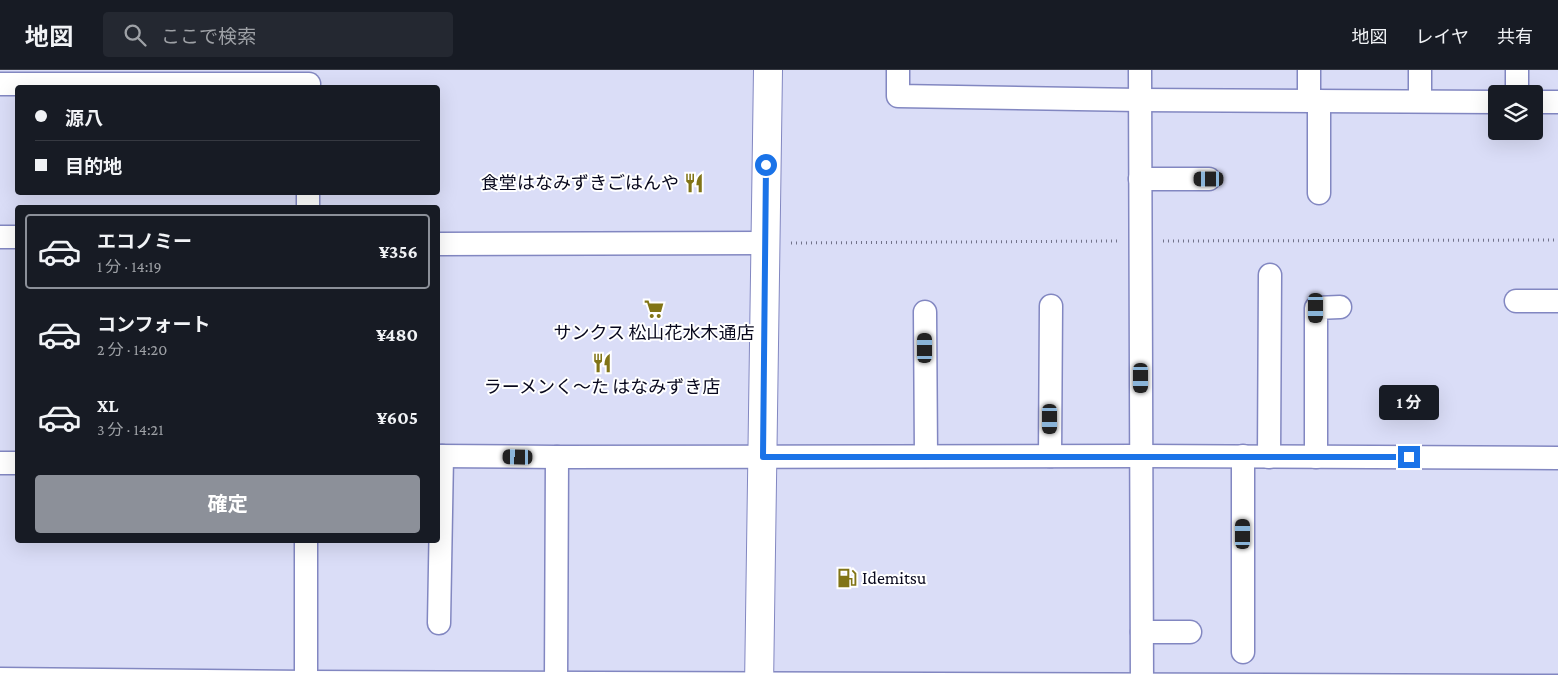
<!DOCTYPE html>
<html lang="ja">
<meta charset="utf-8">
<style>
body{margin:0;font-family:"Crimson Pro","Noto Sans JP",serif;background:#242831;color:#f1f3f6;height:100vh;display:flex;flex-direction:column;font-size:19px;white-space:nowrap}
*{box-sizing:border-box;margin:0}
p{font-size:16px;color:#9ea1a6}
.icon{flex:none;width:28px;height:28px;fill:none;stroke:currentColor;stroke-width:2;stroke-linecap:round;stroke-linejoin:round}
.map{position:relative;flex:1;overflow:hidden}
.sheet{position:absolute;left:15px;top:135px;width:425px;height:338px;display:flex;flex-direction:column;background:#171b24;border-radius:5px;box-shadow:0 5px 20px #0002}
.sheet>*{flex:none}
.top-card{position:absolute;left:15px;top:15px;width:425px;height:110px;border-radius:5px;box-shadow:0 5px 20px #0002;display:grid;align-content:center;height:110px;padding:0 20px;background:#171b24}
.tools{position:absolute;left:1488px;top:15px;display:grid;gap:10px}
.tools a{display:grid;place-items:center;width:55px;height:55px;border-radius:5px;background:#171b24;box-shadow:0 5px 20px #0002;font-size:25px}
.end{position:absolute;width:22px;height:22px;margin:-11px;border:6px solid #1a73e8;background:#fff;box-shadow:0 0 0 2px #fff}
.from{border-radius:50%}
.bubble{position:absolute;height:35px;border-radius:5px;background:#171b24;box-shadow:0 5px 20px #0002;font-size:16px;font-weight:700;line-height:35px;text-align:center}
.car{position:absolute;width:15px;height:30px;margin:-15px -8px;border-radius:6px;box-shadow:0 0 4px 1px #0007;background:linear-gradient(#222 24%,#8ab4d8 0 40%,#222 0 76%,#8ab4d8 0 86%,#222 0)}
.top-card b{display:flex;align-items:center;gap:18px;height:48px;font-size:19px}
.top-card b+b{border-top:1px solid #363941}
.top-card i{width:12px;height:12px;background:#f1f3f6}
ul{padding:9px 0 0;list-style:none}
li{display:flex;align-items:center;gap:15px;height:75px;margin:0 10px 8px;padding:0 10px;border:2px solid transparent;border-radius:5px}
li div{flex:1}
li b{display:block;font-size:19px}
li em{font-style:normal;font-weight:700}
li.active{border-color:#8c9099}
li>.icon{width:45px;height:45px;stroke-width:1.5}
.cta{display:flex;gap:10px;margin-top:auto;padding:10px 20px}
.cta a{flex:1;height:58px;border-radius:5px;background:#8c9099;color:#fff;font-size:20px;font-weight:700;line-height:58px;text-align:center}
header{display:flex;align-items:center;gap:30px;box-sizing:border-box;height:70px;padding:0 25px;background:#171b24;border-bottom:1px solid #363941}
header strong{font-size:24px}
nav{display:flex;gap:28px;margin-inline-start:auto;font-size:18px}
.search{width:350px;height:45px;background:#242831;display:flex;align-items:center;gap:12px;box-sizing:border-box;padding:0 18px;border-radius:5px;color:#9ea1a6;font-size:19px}
.map>svg:first-child{display:block}
.lines{fill:none;stroke-linecap:round;stroke-linejoin:round}
.minor-casing{stroke:#8287c1;stroke-width:25}
.tertiary-casing{stroke:#8287c1;stroke-width:30}
.path{stroke:#72738b;stroke-width:3;stroke-dasharray:1 4;stroke-linecap:butt}
.minor{stroke:#fff;stroke-width:22}
.tertiary{stroke:#fff;stroke-width:28}
.route{stroke:#1a73e8;stroke-width:6}
.labels{text-anchor:middle;dominant-baseline:central;stroke-width:4;stroke-linejoin:round;paint-order:stroke}
.poi-label{font-size:18px;fill:#08081d;stroke:#fff}
</style>
<header>
<strong>地図</strong>
<div class="search"><svg class="icon" aria-label="search" viewBox="0 0 24 24"><circle cx="10" cy="10" r="6"/><path d="M15 15l6 6"/></svg>ここで検索</div>
<nav><a>地図</a><a>レイヤ</a><a>共有</a></nav>
</header>
<div class="map">
<svg width="1558" height="617" viewBox="0 0 1558 617">
<rect width="100%" height="100%" fill="#daddf7"/>
<g class="lines">
<defs>
<g id="minor">
<path d="M898,0V26L1139,30L1496,32"/>
<path d="M1140,0L1142,617"/>
<path d="M1420,0V31"/>
<path d="M1517,0V24"/>
<path d="M0,14H309"/>
<path d="M1309,31V0"/>
<path d="M1534,32H1558"/>
<path d="M1140,109H1209"/>
<path d="M1319,123V31"/>
<path d="M308,138V122"/>
<path d="M0,167H18"/>
<path d="M438,174L765,173"/>
<path d="M1516,231H1558"/>
<path d="M925,242L926,386"/>
<path d="M438,386L557,387L1142,386L1558,388"/>
<path d="M1050,386L1051,236"/>
<path d="M1243,386V582"/>
<path d="M1269,387L1270,205"/>
<path d="M1316,387V238L1340,237"/>
<path d="M0,393H18"/>
<path d="M306,470V617"/>
<path d="M439,553L442,386"/>
<path d="M1142,562H1190"/>
<path d="M0,609L306,612L1558,616"/>
<path d="M556,612L557,387"/>
</g>
<path id="tertiary" d="M759,617L768,0"/>
</defs>
<use href="#minor" class="minor-casing"/>
<use href="#tertiary" class="tertiary-casing"/>
<g class="path">
<path d="M1163,171L1558,170"/>
<path d="M791,173L1117,171"/>
</g>
<use href="#minor" class="minor"/>
<use href="#tertiary" class="tertiary"/>
</g>
<g class="lines">
<path class="route" d="M766,95L763,387H1409"/>
</g>
<defs>
<symbol id="restaurant-bare" viewBox="-9 -9 18 18"><path d="M-5-6h1v4h1v-4h1v4h1v-4h1v5L-1.5 .5V6h-2V.5L-5-1ZM5-6V6H3V1.5H1.5Q1.5-4 5-6Z" fill="#817416" stroke="#fff" stroke-width="2.5" paint-order="stroke"/></symbol>
<symbol id="supermarket-bare" viewBox="-9 -9 18 18"><path d="M-6-5.5h2.5l.6 2H6L4.5 2H-2.5L-4.4-4H-6ZM-1.5 3.2a1.3 1.3 0 1 0 .1 0ZM3 3.2a1.3 1.3 0 1 0 .1 0Z" fill="#817416" stroke="#fff" stroke-width="2.5" paint-order="stroke"/></symbol>
<symbol id="fuel-bare" viewBox="-9 -9 18 18"><path d="M-5.5-6h7V0h2V4h1.3V-2.5L3-4.5l.8-.8L6-3V5H2.5V1h-1V6h-7ZM-4.2-4.7v3.2H.2V-4.7Z" fill="#817416" stroke="#fff" stroke-width="2.5" paint-order="stroke"/></symbol>
</defs>
<g fill-rule="evenodd">
<use href="#restaurant-bare" x="680" y="99" width="28" height="28"/>
<use href="#supermarket-bare" x="640" y="225" width="28" height="28"/>
<use href="#restaurant-bare" x="588" y="279" width="28" height="28"/>
<use href="#fuel-bare" x="833" y="494" width="28" height="28"/>
</g>
<g class="labels">
<g class="poi-label">
<text x="679" y="113" text-anchor="end">食堂はなみずきごはんや</text>
<text x="654" y="263">サンクス 松山花水木通店</text>
<text x="602" y="317">ラーメンく～た はなみずき店</text>
<text x="862" y="508" text-anchor="start">Idemitsu</text>
</g>
</g>
</svg>
<div class="tools">
<a><svg class="icon" aria-label="layers" viewBox="0 0 24 24"><path d="M12 4l9 5-9 5-9-5zM3 14l9 5 9-5"/></svg></a>
</div>
<i class="end from" style="left:766px;top:95px"></i>
<i class="end" style="left:1409px;top:387px"></i>
<div class="bubble" style="left:1379px;top:315px;width:60px">1 分</div>
<i class="car" style="left:1209px;top:109px;rotate:270deg"></i>
<i class="car" style="left:1316px;top:238px;rotate:180deg"></i>
<i class="car" style="left:925px;top:278px;rotate:0deg"></i>
<i class="car" style="left:1141px;top:308px;rotate:180deg"></i>
<i class="car" style="left:1050px;top:349px;rotate:180deg"></i>
<i class="car" style="left:518px;top:387px;rotate:271deg"></i>
<i class="car" style="left:1243px;top:464px;rotate:0deg"></i>
<div class="top-card">
<b><i class="from"></i>源八</b>
<b><i></i>目的地</b>
</div>
<section class="sheet">
<ul>
<li class="active"><svg class="icon" aria-label="car" viewBox="0 0 24 24"><path d="M5 17H2v-5l4-1 3-4h7l3 4 3 1v5h-3M9 17h6M6 11h13"/><circle cx="7" cy="17" r="2"/><circle cx="17" cy="17" r="2"/></svg><div><b>エコノミー</b><p>1 分 · 14:19</p></div><em>¥356</em></li>
<li><svg class="icon" aria-label="car" viewBox="0 0 24 24"><path d="M5 17H2v-5l4-1 3-4h7l3 4 3 1v5h-3M9 17h6M6 11h13"/><circle cx="7" cy="17" r="2"/><circle cx="17" cy="17" r="2"/></svg><div><b>コンフォート</b><p>2 分 · 14:20</p></div><em>¥480</em></li>
<li><svg class="icon" aria-label="car" viewBox="0 0 24 24"><path d="M5 17H2v-5l4-1 3-4h7l3 4 3 1v5h-3M9 17h6M6 11h13"/><circle cx="7" cy="17" r="2"/><circle cx="17" cy="17" r="2"/></svg><div><b>XL</b><p>3 分 · 14:21</p></div><em>¥605</em></li>
</ul>
<div class="cta"><a>確定</a></div>
</section>
</div>
